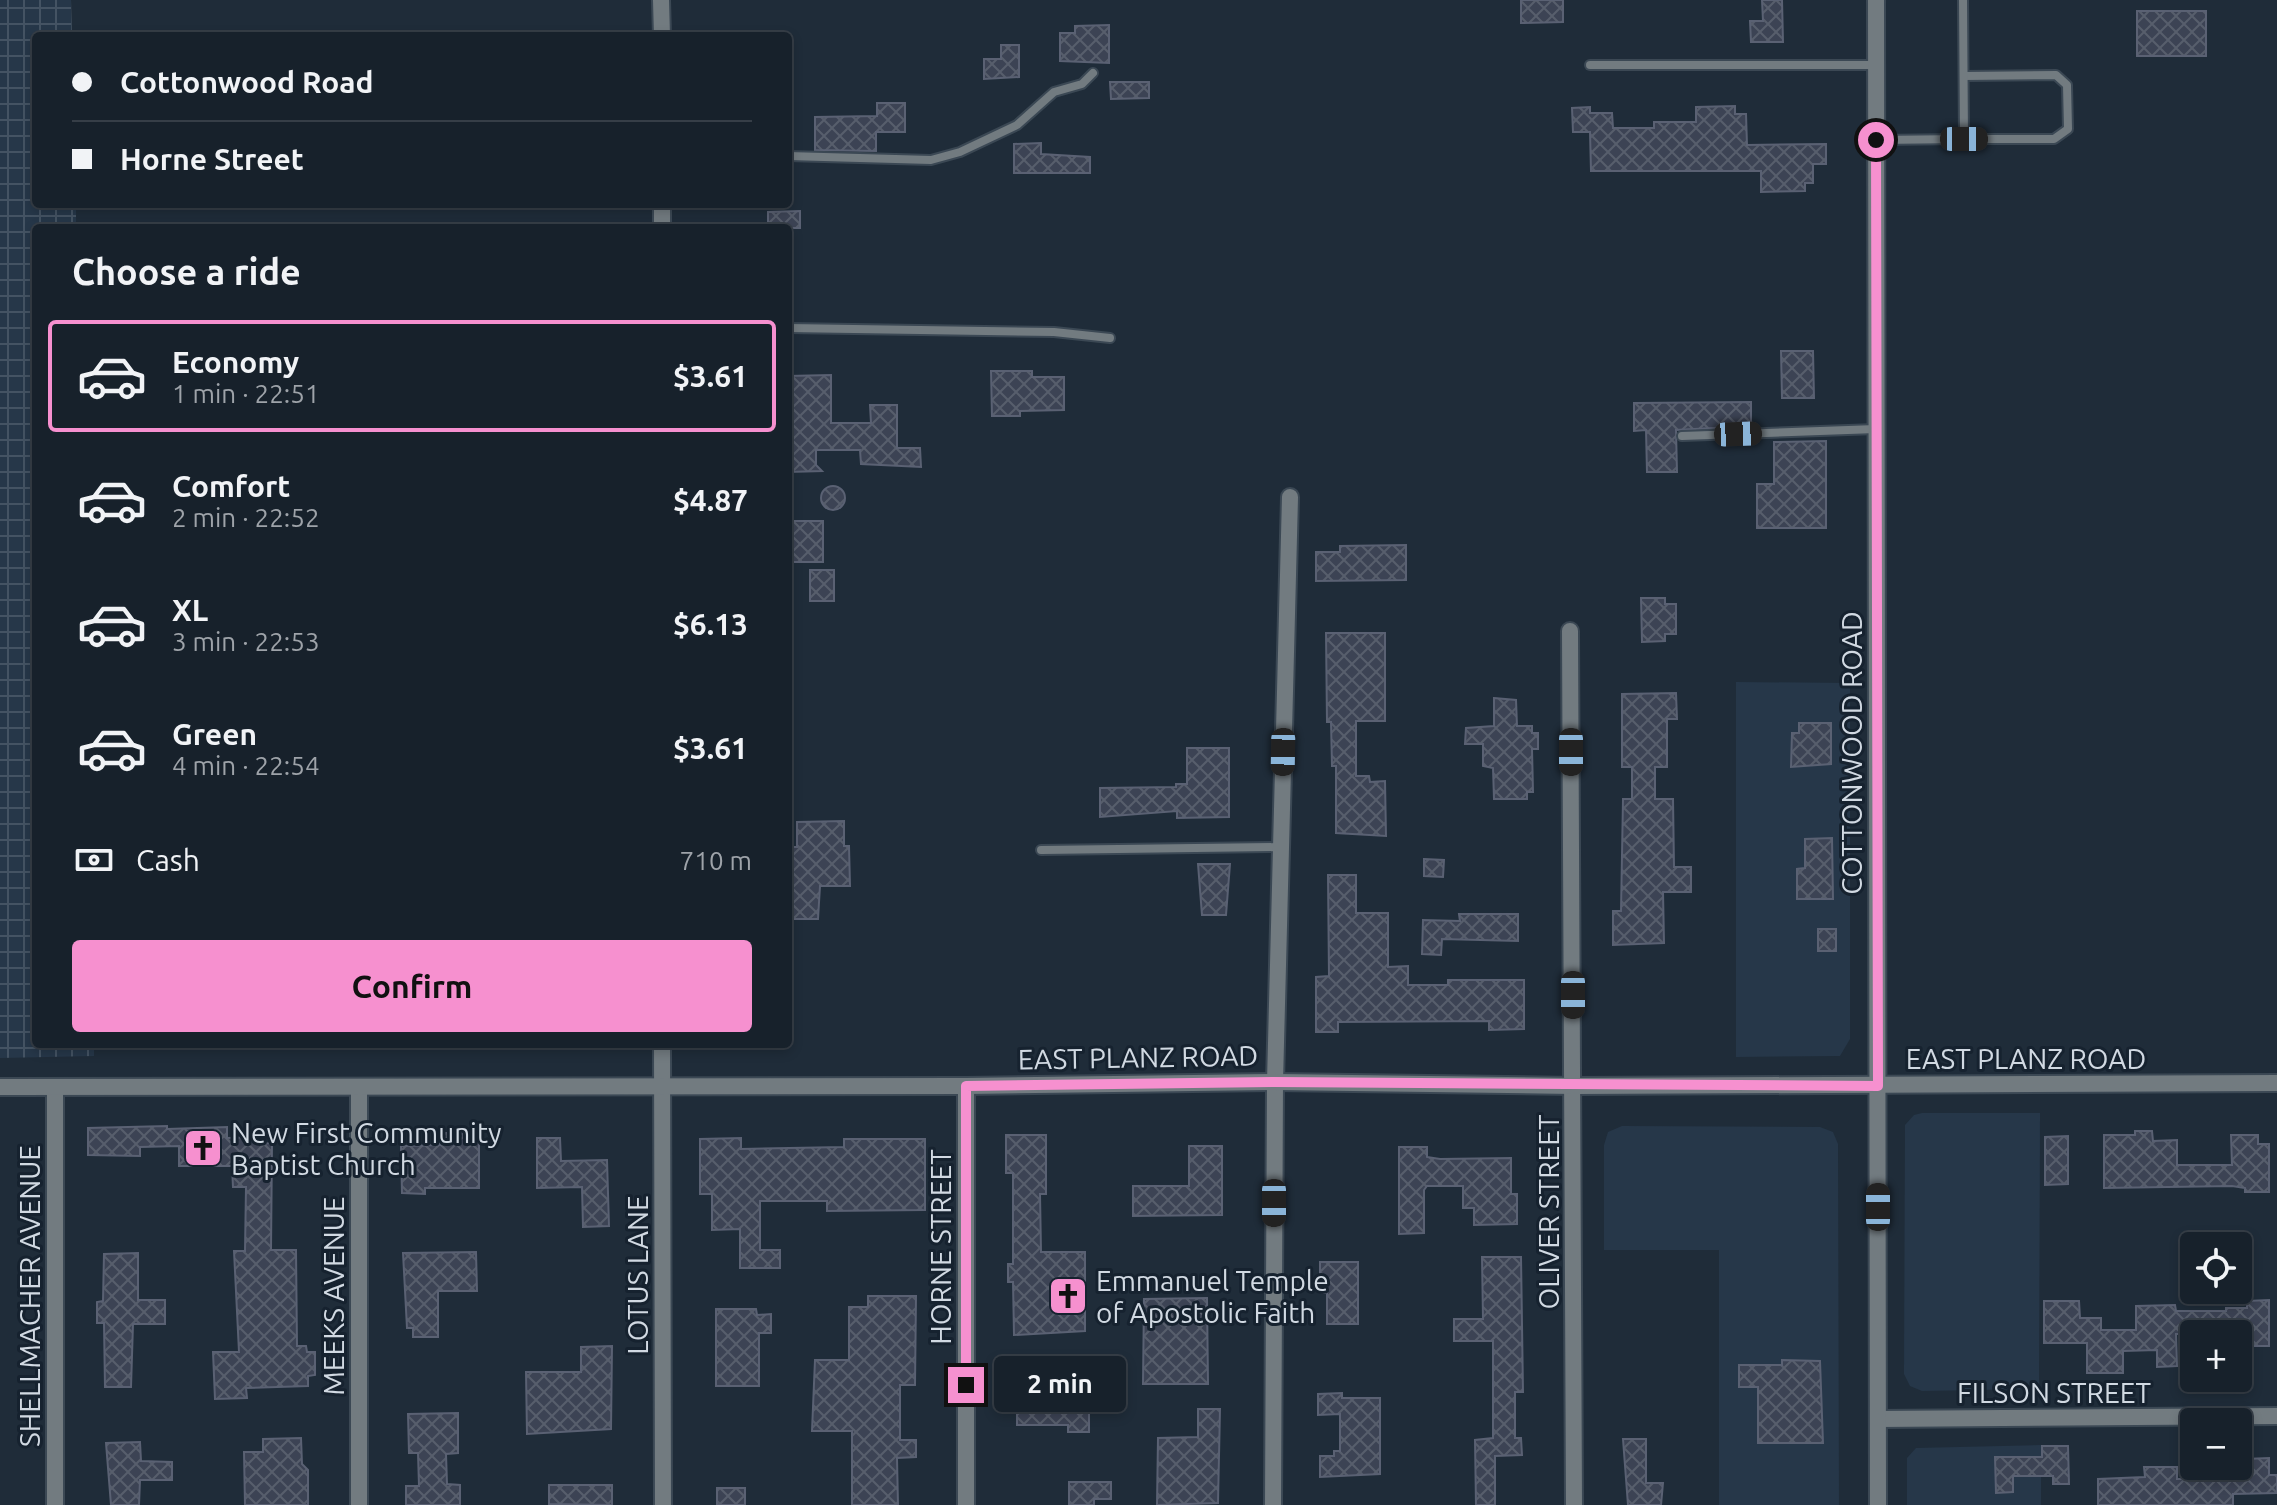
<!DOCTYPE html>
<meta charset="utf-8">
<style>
body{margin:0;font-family:Ubuntu,sans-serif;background:#202933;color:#f1f3f6;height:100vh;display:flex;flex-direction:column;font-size:30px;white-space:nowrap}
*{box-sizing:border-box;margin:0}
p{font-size:26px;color:#9ea3a9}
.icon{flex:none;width:44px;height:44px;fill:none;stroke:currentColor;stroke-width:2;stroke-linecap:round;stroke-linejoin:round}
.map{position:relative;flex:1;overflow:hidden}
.details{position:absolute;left:32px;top:224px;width:760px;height:824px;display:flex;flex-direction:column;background:#17212b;border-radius:8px;box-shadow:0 4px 12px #0003,0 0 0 2px #363e47}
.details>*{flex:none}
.guide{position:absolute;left:32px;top:32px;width:760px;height:176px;border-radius:8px;box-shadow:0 4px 12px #0003,0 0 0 2px #363e47;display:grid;align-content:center;height:176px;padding:0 40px;background:#17212b}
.buttons{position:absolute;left:2180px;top:1232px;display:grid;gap:16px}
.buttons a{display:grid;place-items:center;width:72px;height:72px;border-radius:8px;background:#17212b;box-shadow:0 4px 12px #0003,0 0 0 2px #363e47;font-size:40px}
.end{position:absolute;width:36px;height:36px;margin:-18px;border:10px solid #f690cf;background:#111;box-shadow:0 0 0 4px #111}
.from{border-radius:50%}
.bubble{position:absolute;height:56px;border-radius:8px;background:#17212b;box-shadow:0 4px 12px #0003,0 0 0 2px #363e47;font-size:26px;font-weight:700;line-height:56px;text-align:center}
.car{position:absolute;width:24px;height:48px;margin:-24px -12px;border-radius:10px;box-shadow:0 0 6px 2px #0007;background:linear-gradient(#222 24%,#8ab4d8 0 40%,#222 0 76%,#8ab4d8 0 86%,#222 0)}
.guide b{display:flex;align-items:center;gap:28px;height:76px;font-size:30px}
.guide b+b{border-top:2px solid #363e47}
.guide i{width:20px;height:20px;background:#f1f3f6}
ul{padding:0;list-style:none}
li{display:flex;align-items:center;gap:24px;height:112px;margin:0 16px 12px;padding:0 24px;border:4px solid transparent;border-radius:8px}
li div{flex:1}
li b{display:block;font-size:30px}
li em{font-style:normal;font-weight:700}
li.current{border-color:#f690cf}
li>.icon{width:72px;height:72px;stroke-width:1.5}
h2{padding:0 40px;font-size:36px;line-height:96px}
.pay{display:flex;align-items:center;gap:20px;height:88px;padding:0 40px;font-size:30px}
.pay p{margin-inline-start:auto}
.primary-button{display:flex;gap:16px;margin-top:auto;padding:16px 40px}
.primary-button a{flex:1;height:92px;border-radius:8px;background:#f690cf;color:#111;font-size:32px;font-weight:700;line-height:92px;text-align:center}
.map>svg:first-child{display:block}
.built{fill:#263749}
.industrial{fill:url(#industrial-grid)}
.building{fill:url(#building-cross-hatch);stroke:#5a6173;stroke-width:2}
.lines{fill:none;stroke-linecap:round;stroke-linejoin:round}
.service-casing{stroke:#3b4854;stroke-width:12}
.minor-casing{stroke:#3b4854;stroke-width:20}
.tertiary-casing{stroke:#3b4854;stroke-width:20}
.service{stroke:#727b80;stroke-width:8}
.minor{stroke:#727b80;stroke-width:16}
.tertiary{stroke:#727b80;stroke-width:16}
.route{stroke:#f690cf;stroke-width:10}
.labels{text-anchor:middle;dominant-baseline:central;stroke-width:6;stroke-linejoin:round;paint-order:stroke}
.street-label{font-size:28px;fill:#d1d9e2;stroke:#16222f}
.poi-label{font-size:28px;fill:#d1d9e2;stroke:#16222f;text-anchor:start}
</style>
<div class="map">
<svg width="2277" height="1505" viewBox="0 0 2277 1505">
<defs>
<pattern id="industrial-grid" width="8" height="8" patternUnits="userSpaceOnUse" patternTransform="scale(2)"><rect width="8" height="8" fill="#263749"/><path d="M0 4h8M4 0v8" fill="none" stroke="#445363"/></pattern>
<pattern id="building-cross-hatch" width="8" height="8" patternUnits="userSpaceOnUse" patternTransform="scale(2)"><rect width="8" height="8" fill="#3c4354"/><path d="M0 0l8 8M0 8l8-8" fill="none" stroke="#575e6c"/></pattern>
</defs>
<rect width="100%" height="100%" fill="#1f2c39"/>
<g class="built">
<path d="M1736,682L1850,683V1039L1840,1056L1736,1057Z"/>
<path d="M1922,1113H2040L2039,1389L1922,1391L1910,1386L1904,1374L1905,1125L1914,1115Z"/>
<path d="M1622,1126L1820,1127L1833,1132L1838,1144L1839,1505H1719V1250H1604V1145L1608,1132Z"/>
<path d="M2041,1445V1505H1907V1458L1916,1448Z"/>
</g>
<path class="industrial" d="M0,0H71L72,36H36V204H76V228H36V1044H94V1056L0,1058Z"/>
<g class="building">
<path d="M1521,0H1563V22L1521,23Z"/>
<path d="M1762,0H1782L1783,42H1751L1750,21H1763Z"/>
<rect x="2137" y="11" width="69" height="45"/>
<path d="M1109,25V63L1060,61V33H1075V26Z"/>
<path d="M1001,45H1019V77L984,79V59H1001Z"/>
<path d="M1110,82H1149V98L1111,99Z"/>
<path d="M877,103H905V132H876V151L815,150V117L877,116Z"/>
<path d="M1735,106V114H1746L1747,145L1826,144V164H1813V183H1805V191L1761,192V171H1591L1590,132H1573L1572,108L1590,107V113H1612L1613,128H1654V122H1696V107Z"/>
<path d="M1041,143V154L1090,157V173H1014V144Z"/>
<path d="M800,211V228H768V212Z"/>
<path d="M1781,351H1813L1814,398H1782Z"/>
<path d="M991,371H1032V377H1064V410L1020,411V416H992Z"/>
<path d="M831,375V423H871L870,405H897V448H920L921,467L861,464L860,450H816V465L822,471L788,472V376Z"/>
<path d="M1751,402V426L1676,430L1677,472H1647L1646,430L1634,431V403Z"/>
<path d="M1826,441V528H1757V484H1774V442Z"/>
<circle cx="833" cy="498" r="12"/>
<rect x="788" y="521" width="35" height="41"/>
<path d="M1406,545V580L1316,581V552H1340V546Z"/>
<rect x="810" y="570" width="24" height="31"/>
<path d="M1641,598H1665V604H1676V634H1665V641L1642,642Z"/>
<path d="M1326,633H1385V721H1356V776H1369L1370,782L1385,781L1386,836L1336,833V766H1332L1331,722H1327Z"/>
<path d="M1676,693L1677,719H1667V767H1655V799H1673L1674,867H1691V892H1663L1664,943L1613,945V911H1621L1623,799H1632V767H1622V694Z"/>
<path d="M1494,698L1516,700L1517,726H1532V733H1538V749H1532L1533,792H1527V799H1494L1493,768L1483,766V744H1465L1466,728L1494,726Z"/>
<path d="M1799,723H1831V764L1791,767L1792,733H1799Z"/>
<path d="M1187,748H1229V817L1177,818V811L1100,817V788L1176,787V784H1187Z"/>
<path d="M844,821V846H849L850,886H820L818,919H788V847H797V822Z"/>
<path d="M1832,838L1833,899H1797V869L1805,868V839Z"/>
<path d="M1424,859L1444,860L1443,877L1424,876Z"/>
<path d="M1198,864H1230L1226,915H1202Z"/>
<path d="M1328,875H1356V913H1388V967L1408,966V985H1448V980H1524V1029L1489,1030V1021L1338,1022V1032H1316V977L1329,976Z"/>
<path d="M1459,914H1518V941L1442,939L1441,955L1422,954L1423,920L1460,921Z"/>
<rect x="1818" y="929" width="18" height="22"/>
<path d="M167,1126V1129L227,1127V1138L258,1137L259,1144L272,1143L271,1250H296L297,1346H306L307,1352H315V1375L308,1376V1386L246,1388L247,1398L215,1399L213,1352H239L234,1251H245L246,1187H233L232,1166H179V1146L140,1147V1156L88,1155V1128Z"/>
<path d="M2135,1131H2152L2153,1141L2177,1140V1165H2232L2231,1135H2258V1144H2269V1192H2245V1188L2232,1186L2104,1188V1135H2135Z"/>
<path d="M440,1133H479V1188H425V1194L402,1193L401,1146L440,1145Z"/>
<path d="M1006,1135H1046V1194H1040L1041,1252H1085V1331L1014,1335L1013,1282H1008V1264H1013V1173H1006Z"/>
<path d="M2068,1136V1184L2045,1185V1137Z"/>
<path d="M537,1138H560L561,1161L607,1160L609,1226L583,1227L582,1187L537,1188Z"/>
<path d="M741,1138V1149L844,1147V1139H925V1210L827,1211V1201H760V1250H780V1268H740V1229L712,1230V1194H700V1139Z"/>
<path d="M1189,1146H1222V1215L1133,1216V1186H1189Z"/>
<path d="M1399,1147H1427V1157L1440,1159L1511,1158V1194H1517V1224L1474,1225V1208H1463V1186H1427L1424,1190V1233L1399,1234Z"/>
<path d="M476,1252L477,1291H438V1337H413V1328H407L403,1253Z"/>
<path d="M138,1253V1300H165V1324H133L131,1387H105L104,1323H97V1302L103,1301L104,1254Z"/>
<path d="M1482,1257H1521L1523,1392H1515V1438H1521L1522,1455L1495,1456V1505H1476L1475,1440L1493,1438V1341H1454V1319H1483Z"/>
<path d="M1320,1262H1358V1324H1327V1293H1322L1320,1285Z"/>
<path d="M868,1296H916L915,1385H900V1440H916V1457L897,1458L898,1505H852V1431H812L815,1360H849V1307H868Z"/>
<path d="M1207,1298L1208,1384H1143L1144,1299Z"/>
<path d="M2269,1300V1346H2253V1363H2238V1334H2176L2177,1366L2157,1367V1350L2123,1351V1373H2087V1343H2044V1301H2079L2080,1318H2101V1330H2136V1306L2175,1305L2176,1311H2226V1308H2247V1301Z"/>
<path d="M716,1309H756L757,1315L771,1314V1333H759V1386H716Z"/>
<path d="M612,1346L611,1429L527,1434L526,1372H581V1347Z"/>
<path d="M1782,1360L1820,1361L1823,1443H1758V1387H1739V1365H1782Z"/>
<path d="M1062,1376H1082V1413H1089V1432H1068V1425H1017V1399H1062Z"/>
<path d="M1342,1393V1398H1380V1474L1320,1477V1456H1334V1451H1340V1414L1318,1415V1394Z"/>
<path d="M1198,1409H1220L1218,1503L1157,1505L1158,1438L1198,1437Z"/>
<path d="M458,1413V1453L446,1454L447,1484L460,1485V1505H406V1486H419L418,1453H409L408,1414Z"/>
<path d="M301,1438L302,1464L308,1470V1505H245L244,1452H263V1439Z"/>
<path d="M1623,1439H1646V1483H1663L1661,1505H1628Z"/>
<path d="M140,1442L141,1461L172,1462V1480H140L139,1505H111L106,1443Z"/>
<path d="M2042,1446H2068L2069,1484H2053V1476H2013V1492L1996,1493L1995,1457H2042Z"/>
<path d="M2269,1458V1475H2277V1493L2233,1494V1505H2098V1479L2145,1477L2144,1467H2177V1479H2211V1466H2245V1459Z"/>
<path d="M1069,1482H1111V1499H1094V1505H1069Z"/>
<path d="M549,1485H612V1505L549,1504Z"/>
<rect x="717" y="1488" width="28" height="17"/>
</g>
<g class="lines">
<defs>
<g id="service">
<path d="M1590,65H1876"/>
<path d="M1964,76L2056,75L2067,85L2068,129L2054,139H1964"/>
<path d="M1876,140L1964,139L1963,0"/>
<path d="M788,156L931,160L960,152L1017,125L1054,92L1082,84L1093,73"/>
<path d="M788,328L1054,332L1110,338"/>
<path d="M1682,436L1876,429"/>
<path d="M1041,850L1281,847"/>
</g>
<g id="minor">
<path d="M661,0L662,36"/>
<path d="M662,204V228"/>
<path d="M1570,631L1574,1505"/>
<path d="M662,1044L663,1505"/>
<path d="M966,1086V1505"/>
<path d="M55,1087V1505"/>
<path d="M359,1087V1505"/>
<path d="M1878,1419L2277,1416"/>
<path d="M1273,1505L1275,1082L1290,497"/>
</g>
<g id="tertiary">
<path d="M1876,0L1878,1505"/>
<path d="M0,1087L966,1086L1275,1082L1574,1086L2277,1083"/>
</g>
</defs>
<use href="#service" class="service-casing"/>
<use href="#minor" class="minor-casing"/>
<use href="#tertiary" class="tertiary-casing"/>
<use href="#service" class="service"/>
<use href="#minor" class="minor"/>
<use href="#tertiary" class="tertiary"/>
</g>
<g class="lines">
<path class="route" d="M966,1385V1086L1275,1082L1878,1086L1876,140"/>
</g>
<defs>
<symbol id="church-square" viewBox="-11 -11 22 22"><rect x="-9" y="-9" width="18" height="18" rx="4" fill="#f690cf" stroke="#16222f"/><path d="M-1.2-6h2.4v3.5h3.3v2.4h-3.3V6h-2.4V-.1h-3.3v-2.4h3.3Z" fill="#111"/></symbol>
</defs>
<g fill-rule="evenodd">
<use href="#church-square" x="181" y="1126" width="44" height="44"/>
<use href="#church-square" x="1046" y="1274" width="44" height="44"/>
</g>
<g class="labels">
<g class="street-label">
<text transform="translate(1851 753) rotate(-90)">COTTONWOOD ROAD</text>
<text transform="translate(1138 1057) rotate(-1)">EAST PLANZ ROAD</text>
<text x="2026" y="1058">EAST PLANZ ROAD</text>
<text transform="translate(1548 1212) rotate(-90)">OLIVER STREET</text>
<text transform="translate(940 1247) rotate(-90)">HORNE STREET</text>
<text transform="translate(637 1275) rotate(-90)">LOTUS LANE</text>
<text transform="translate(29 1296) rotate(-90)">SHELLMACHER AVENUE</text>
<text transform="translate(333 1296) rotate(-90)">MEEKS AVENUE</text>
<text x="2054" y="1392">FILSON STREET</text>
</g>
<g class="poi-label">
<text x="231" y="1132">New First Community<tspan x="231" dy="32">Baptist Church</tspan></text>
<text x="1096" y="1280">Emmanuel Temple<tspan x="1096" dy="32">of Apostolic Faith</tspan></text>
</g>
</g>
</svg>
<div class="buttons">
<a><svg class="icon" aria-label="locate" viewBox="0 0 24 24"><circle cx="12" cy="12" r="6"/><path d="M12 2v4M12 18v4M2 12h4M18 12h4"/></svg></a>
<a>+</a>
<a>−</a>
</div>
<i class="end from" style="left:1876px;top:140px"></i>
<i class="end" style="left:966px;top:1385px"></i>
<div class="bubble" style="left:994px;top:1356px;width:132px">2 min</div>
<i class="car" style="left:1964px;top:139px;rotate:90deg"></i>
<i class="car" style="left:1738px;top:434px;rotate:88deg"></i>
<i class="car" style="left:1283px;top:752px;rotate:181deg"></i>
<i class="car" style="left:1571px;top:752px;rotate:180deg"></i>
<i class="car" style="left:1573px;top:995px;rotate:180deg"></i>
<i class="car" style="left:1274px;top:1203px;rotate:180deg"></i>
<i class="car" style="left:1878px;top:1207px;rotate:0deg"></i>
<div class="guide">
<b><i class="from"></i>Cottonwood Road</b>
<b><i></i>Horne Street</b>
</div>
<section class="details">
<h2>Choose a ride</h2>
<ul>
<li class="current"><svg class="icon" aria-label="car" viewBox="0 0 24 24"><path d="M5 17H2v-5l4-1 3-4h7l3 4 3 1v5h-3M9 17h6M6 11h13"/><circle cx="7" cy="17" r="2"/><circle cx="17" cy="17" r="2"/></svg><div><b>Economy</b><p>1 min · 22:51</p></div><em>$3.61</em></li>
<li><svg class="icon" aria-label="car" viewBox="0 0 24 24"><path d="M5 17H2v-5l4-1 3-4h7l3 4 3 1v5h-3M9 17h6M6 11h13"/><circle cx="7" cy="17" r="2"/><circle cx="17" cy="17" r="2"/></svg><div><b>Comfort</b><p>2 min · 22:52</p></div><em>$4.87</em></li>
<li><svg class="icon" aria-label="car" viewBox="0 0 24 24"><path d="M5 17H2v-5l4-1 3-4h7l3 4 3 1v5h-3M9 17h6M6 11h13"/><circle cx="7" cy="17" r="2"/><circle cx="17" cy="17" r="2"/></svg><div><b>XL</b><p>3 min · 22:53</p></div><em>$6.13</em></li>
<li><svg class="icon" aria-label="car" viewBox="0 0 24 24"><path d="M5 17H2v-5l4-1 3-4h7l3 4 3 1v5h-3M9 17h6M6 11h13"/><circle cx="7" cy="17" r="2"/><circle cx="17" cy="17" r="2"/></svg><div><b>Green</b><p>4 min · 22:54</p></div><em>$3.61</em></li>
</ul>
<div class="pay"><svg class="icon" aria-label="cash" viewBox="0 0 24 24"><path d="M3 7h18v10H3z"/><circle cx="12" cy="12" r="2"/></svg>Cash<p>710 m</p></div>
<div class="primary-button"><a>Confirm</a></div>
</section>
</div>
